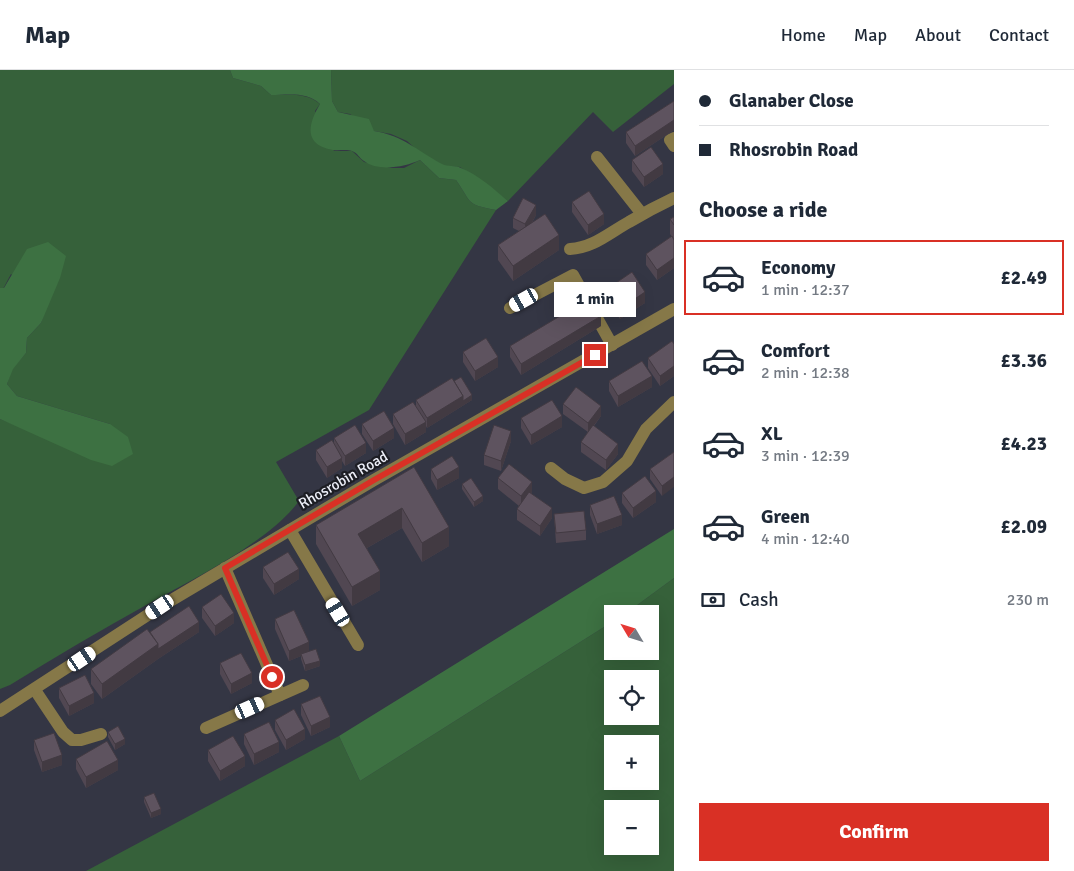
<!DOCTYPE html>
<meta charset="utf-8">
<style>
body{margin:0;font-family:Signika,sans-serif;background:#f6f6f7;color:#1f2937;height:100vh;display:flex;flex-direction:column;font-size:19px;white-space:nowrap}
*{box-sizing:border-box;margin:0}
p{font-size:16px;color:#747a83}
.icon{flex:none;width:28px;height:28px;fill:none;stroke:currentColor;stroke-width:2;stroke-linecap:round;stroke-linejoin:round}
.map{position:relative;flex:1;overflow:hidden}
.panel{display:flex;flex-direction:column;background:#fff;width:400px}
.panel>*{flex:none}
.guide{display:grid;align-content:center;height:110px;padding:0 25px;background:#fff}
.needle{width:32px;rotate:308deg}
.tools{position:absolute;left:604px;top:535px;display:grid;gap:10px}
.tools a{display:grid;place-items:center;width:55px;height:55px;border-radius:0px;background:#fff;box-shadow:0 5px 20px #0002;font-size:25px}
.end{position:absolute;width:22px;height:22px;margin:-11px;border:6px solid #d93025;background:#fff;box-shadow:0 0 0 2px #fff}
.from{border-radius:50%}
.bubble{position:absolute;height:35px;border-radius:0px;background:#fff;box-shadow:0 5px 20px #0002;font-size:16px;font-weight:800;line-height:35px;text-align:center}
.car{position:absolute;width:15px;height:30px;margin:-15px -8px;border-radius:6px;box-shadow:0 0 4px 1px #0007;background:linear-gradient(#fff 24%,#345 0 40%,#fff 0 76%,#345 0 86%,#fff 0)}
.guide b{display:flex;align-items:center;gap:18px;height:48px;font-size:19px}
.guide b+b{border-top:1px solid #e0e1e3}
.guide i{width:12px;height:12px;background:#1f2937}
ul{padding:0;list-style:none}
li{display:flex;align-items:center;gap:15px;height:75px;margin:0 10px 8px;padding:0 15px;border:2px solid transparent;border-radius:0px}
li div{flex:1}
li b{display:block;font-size:19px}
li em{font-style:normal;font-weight:800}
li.selected{border-color:#d93025}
li>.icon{width:45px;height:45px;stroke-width:1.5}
h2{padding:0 25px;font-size:22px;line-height:60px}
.pay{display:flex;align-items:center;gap:12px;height:55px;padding:0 25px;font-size:19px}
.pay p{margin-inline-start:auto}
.action{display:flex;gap:10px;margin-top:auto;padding:10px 25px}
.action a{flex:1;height:58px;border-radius:0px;background:#d93025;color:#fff;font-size:20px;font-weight:800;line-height:58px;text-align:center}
header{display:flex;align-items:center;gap:30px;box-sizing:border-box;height:70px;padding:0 25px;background:#fff;border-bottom:1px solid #e0e1e3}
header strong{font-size:24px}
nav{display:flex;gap:28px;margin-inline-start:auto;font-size:18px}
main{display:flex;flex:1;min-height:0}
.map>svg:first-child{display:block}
.green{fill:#36613a;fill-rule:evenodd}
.forest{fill:#3d7142}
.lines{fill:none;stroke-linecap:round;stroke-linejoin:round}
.minor{stroke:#867848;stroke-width:12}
.wall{fill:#514752}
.shaded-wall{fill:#423a42}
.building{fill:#5e535f;stroke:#423a42}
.route{stroke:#d93025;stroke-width:6}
.labels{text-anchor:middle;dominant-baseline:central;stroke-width:4.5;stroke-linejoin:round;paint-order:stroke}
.street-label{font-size:15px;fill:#eef0f9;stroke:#1d1e24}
</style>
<header>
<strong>Map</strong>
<nav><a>Home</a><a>Map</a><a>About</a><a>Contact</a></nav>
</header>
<main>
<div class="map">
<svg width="674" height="801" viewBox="0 0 674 801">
<rect width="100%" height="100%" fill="#343644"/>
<g class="green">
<path d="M0,0H230L233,8L261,16L271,25C287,25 307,22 320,34L315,41L334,81H352L364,92L392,98H404L420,90L439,108L456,110C473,134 465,134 496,140L369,340L276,392L299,431C269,472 193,509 148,534C101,560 55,587 10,615L0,619V349L28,360L110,354L17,326L7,314L12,299L26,283L27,268L41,253L47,235L11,204L3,219L0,218Z"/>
<path d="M331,0H674V14L613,62L593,42L508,131L460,97L444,96L418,81L407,71L391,64L374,61L350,44L338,42L332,31Z"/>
<path d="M674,508V801H86L339,666L360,711L612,552V581H650V544H625ZM612,609H650V646H612ZM612,674H650V711H612ZM612,739H650V776H612Z"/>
</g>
<g class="forest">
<path d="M230,0H331L332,31L338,42L369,49L374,61C404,66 416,80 442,94C448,97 455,95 461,98C477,104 494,119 508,131L496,140C465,134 473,134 456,110L439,108L420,90C405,97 378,102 364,91C359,88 358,83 352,81C346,79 339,81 333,80C303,75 308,54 320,34C307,21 287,25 271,25L261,16L233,8Z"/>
<path d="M48,172L66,186L60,208L41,253L27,268L26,283L13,299L7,314L17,326L110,354L128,367L133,384L112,396L91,390L0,349V218H4L27,179Z"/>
<path d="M674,459V508L625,544H612V552L360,711L339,666Z"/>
</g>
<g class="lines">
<g class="minor">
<path d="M674,68L670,70L674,76"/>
<path d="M597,87L642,144"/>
<path d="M570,179C593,178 609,163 629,152C644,143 659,135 674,128"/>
<path d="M510,238L573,205L612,275"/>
<path d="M551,398L565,409L584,418L603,412L627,391L646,359L674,332"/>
<path d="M290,460L358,575"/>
<path d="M225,498L280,625"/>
<path d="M35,620L63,662L72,670H81L101,664"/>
<path d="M0,641L160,537L374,410L674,239"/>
<path d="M206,658L303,615"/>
</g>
</g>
<g class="wall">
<path d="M674,31V60L635,86L626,73V62Z"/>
<path d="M632,90L663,104L644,117L632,101Z"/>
<path d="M572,132L604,154L588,165L572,142Z"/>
<path d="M536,145L532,153L559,180L513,211L498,190V175L519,161L513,158V148Z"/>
<path d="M674,147V198L657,210L646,195V184L673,169L670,164V149Z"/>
<path d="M607,219L645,233L620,249L607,229Z"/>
<path d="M601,256L521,305L510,287V276Z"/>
<path d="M674,274V306L660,316L648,298V288Z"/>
<path d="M463,282L498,297L475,311L463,292Z"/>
<path d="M454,311L472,330L427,358L426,356V362L405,375L393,354V344L416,336V330Z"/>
<path d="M609,311L652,317L618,337L609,321Z"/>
<path d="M563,334L601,346L594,356L618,384L606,400L581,382V372L588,362L563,344Z"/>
<path d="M521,348L562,357L531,375L521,358Z"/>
<path d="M362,354L394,368L373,381L362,364Z"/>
<path d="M334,368L366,383L345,396L342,391V398L327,408L316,390V380L334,375Z"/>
<path d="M511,371L501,401L484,395V385Z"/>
<path d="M674,382L662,426L650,409V399Z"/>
<path d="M414,397L449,476L422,492L402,458L367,478L380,520L352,536L316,474V455Z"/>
<path d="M431,399L459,408L437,420L431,409Z"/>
<path d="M498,408L532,422L531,423L552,448L540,466L517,450V439L519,436L498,419Z"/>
<path d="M462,414L483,431L474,437L462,419Z"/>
<path d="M622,423L656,432L633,448L622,433Z"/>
<path d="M590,435L622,455L597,464L590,445Z"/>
<path d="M554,444L586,460V470L556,473Z"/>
<path d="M263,497L299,509L274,525L263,508Z"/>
<path d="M202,537L234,553L215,566L202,548Z"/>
<path d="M275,549L309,581L320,596L305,601L301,589V586L289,591L275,559Z"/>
<path d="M150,562H199L158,589L102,629L91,614V599Z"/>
<path d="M220,593L252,613L231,624L220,604Z"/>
<path d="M59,618L94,633L69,646L59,628Z"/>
<path d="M301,634L330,657L311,666L301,645Z"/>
<path d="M275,650L305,669L286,680L275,660Z"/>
<path d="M108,662L125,674L115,680L108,667Z"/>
<path d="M244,664L279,682L254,695L244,674Z"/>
<path d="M34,670L62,695L42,702L34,680Z"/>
<path d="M208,680L245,696L220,711L208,691Z"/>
<path d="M76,689L118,700L86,718L76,699Z"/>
<path d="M144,727L161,744L151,748L144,732Z"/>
</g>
<g class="shaded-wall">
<path d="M674,50V60L635,86V76Z"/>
<path d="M663,94V104L644,117V107Z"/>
<path d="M536,135V145L525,165V154Z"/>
<path d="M604,144V154L588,165V155Z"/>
<path d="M559,165V180L513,211V196Z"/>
<path d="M674,188V198L657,210V200Z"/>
<path d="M645,222V233L620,249V239Z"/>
<path d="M601,246V256L521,305V294Z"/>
<path d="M498,287V297L475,311V301Z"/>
<path d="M674,296V306L660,316V306Z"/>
<path d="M652,306V317L618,337V326Z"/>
<path d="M472,325V330L427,358V348L463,326Z"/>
<path d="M601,336V346L588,363V353Z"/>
<path d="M562,346V357L531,375V365Z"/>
<path d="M426,352V362L405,375V364Z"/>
<path d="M394,358V368L373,381V371Z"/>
<path d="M511,361V371L501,401V391Z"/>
<path d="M366,373V383L345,396V386Z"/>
<path d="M618,374V384L606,400V390Z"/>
<path d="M342,388V398L327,408V397Z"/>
<path d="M459,397V408L437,420V410Z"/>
<path d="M674,407V417L662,426V416Z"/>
<path d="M532,412V422L521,437V426Z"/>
<path d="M656,421V432L633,448V438Z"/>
<path d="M483,426V431L474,437V432Z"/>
<path d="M402,438V458L358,483V464Z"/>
<path d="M552,438V448L540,466V456Z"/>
<path d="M622,445V455L597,464V454Z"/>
<path d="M449,457V476L422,492V473Z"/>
<path d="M299,499V509L274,525V514Z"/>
<path d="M380,501V520L352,536V517Z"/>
<path d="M234,543V553L215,566V556Z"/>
<path d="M199,552V562L158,589L102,629V614L158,574Z"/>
<path d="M309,572V582L301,584V586L289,591V581Z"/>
<path d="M320,591V596L305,601V595Z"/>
<path d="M252,603V613L231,624V614Z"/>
<path d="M94,623V633L69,646V636Z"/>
<path d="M330,647V657L311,666V656Z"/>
<path d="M305,659V669L286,680V670Z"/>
<path d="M125,669V674L115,680V674Z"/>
<path d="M279,672V682L254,695V684Z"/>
<path d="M62,685V695L42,702V692Z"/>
<path d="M245,686V696L220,711V701Z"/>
<path d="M118,690V700L86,718V707Z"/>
<path d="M161,739V744L151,748V743Z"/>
</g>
<g class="building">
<path d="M674,31V50L635,76L626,62Z"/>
<path d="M651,77L663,94L644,107L632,90Z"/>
<path d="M589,121L604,144L588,155L572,132Z"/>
<path d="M523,128L536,135L525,154L513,148Z"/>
<path d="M545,144L559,165L513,196L498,175Z"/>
<path d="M674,147V155L670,149Z"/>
<path d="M672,166L674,170V188L657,200L646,184Z"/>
<path d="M632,202L645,222L620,239L607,219Z"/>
<path d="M590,228L601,246L521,294L510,276Z"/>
<path d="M486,268L498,287L475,301L463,282Z"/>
<path d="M672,271L674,274V296L660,306L648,288Z"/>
<path d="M642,291L652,306L618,326L609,311Z"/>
<path d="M461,307L472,325L463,331V326L454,311Z"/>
<path d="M452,308L463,326L427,348L416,330Z"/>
<path d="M576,317L601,336L588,353L563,334Z"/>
<path d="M552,330L562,346L531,365L521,348Z"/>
<path d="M413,332L426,352L405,364L393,344Z"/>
<path d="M384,341L394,358L373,371L362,354Z"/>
<path d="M355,355L366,373L345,386L334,368Z"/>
<path d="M494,355L511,361L501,391L484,385Z"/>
<path d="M593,355L618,374L606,390L581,372Z"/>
<path d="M332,370L342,388L327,397L316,380Z"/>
<path d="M674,382V407L662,416L650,399Z"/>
<path d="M452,386L459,397L437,410L431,399Z"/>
<path d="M509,394L532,412L521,426L498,408Z"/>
<path d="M414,397L449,457L422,473L402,438L358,464L380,501L352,517L316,455Z"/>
<path d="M645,406L656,421L633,438L622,423Z"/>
<path d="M471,408L483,426L474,432L462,414Z"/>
<path d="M529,422L552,438L540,456L517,439Z"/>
<path d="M614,426L622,445L597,454L590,435Z"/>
<path d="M584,441L586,460L556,463L554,444Z"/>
<path d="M288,482L299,499L274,514L263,497Z"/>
<path d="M221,524L234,543L215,556L202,537Z"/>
<path d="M189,536L199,552L158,579V574L150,562Z"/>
<path d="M294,540L309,572L289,581L275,549Z"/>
<path d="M147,559L158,574L102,614L91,599Z"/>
<path d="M316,579L320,591L305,595L301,584Z"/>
<path d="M241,583L252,603L231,614L220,593Z"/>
<path d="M85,605L94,623L69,636L59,618Z"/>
<path d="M320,626L330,647L311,656L301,634Z"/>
<path d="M294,639L305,659L286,670L275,650Z"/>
<path d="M269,652L279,672L254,684L244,664Z"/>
<path d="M118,656L125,669L115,674L108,662Z"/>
<path d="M54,663L62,685L42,692L34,670Z"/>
<path d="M233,666L245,686L220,701L208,680Z"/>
<path d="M107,671L118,690L86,707L76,689Z"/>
<path d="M154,723L161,739L151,743L144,727Z"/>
</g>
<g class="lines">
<path class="route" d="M272,607L225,498L374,410L595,285"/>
</g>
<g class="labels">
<g class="street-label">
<text transform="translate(343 410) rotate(-30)">Rhosrobin Road</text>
</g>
</g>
</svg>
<div class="tools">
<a><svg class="needle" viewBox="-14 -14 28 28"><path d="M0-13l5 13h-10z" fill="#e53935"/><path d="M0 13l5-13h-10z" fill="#747a83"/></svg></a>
<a><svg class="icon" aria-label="locate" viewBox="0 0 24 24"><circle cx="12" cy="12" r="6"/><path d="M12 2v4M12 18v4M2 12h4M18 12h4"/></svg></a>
<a>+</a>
<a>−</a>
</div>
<i class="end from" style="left:272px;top:607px"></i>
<i class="end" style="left:595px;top:285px"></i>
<div class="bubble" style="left:554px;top:212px;width:82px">1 min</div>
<i class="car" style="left:524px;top:230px;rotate:241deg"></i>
<i class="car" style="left:160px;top:537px;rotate:236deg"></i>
<i class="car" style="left:338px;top:542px;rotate:329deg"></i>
<i class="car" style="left:82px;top:589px;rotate:56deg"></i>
<i class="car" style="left:250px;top:638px;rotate:66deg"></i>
</div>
<section class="panel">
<div class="guide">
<b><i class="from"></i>Glanaber Close</b>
<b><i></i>Rhosrobin Road</b>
</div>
<h2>Choose a ride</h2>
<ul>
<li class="selected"><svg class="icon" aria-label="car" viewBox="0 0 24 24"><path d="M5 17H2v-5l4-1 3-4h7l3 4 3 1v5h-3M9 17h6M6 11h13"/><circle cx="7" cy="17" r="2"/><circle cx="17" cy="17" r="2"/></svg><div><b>Economy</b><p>1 min · 12:37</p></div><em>£2.49</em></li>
<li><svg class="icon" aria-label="car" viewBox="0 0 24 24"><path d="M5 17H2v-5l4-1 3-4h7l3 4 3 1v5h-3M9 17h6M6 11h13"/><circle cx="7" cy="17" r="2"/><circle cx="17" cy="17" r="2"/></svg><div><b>Comfort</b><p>2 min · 12:38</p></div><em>£3.36</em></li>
<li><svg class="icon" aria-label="car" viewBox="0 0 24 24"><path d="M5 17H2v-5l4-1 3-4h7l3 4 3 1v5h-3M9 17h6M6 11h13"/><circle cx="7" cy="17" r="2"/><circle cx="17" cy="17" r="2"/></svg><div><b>XL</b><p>3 min · 12:39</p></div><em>£4.23</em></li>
<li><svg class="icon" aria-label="car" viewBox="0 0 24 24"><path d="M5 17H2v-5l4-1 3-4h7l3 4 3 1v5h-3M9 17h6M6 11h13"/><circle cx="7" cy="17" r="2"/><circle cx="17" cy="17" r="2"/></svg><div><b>Green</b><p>4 min · 12:40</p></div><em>£2.09</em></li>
</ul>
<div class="pay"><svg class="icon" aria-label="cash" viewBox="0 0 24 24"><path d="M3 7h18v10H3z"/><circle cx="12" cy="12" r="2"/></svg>Cash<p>230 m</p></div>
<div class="action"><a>Confirm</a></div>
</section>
</main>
